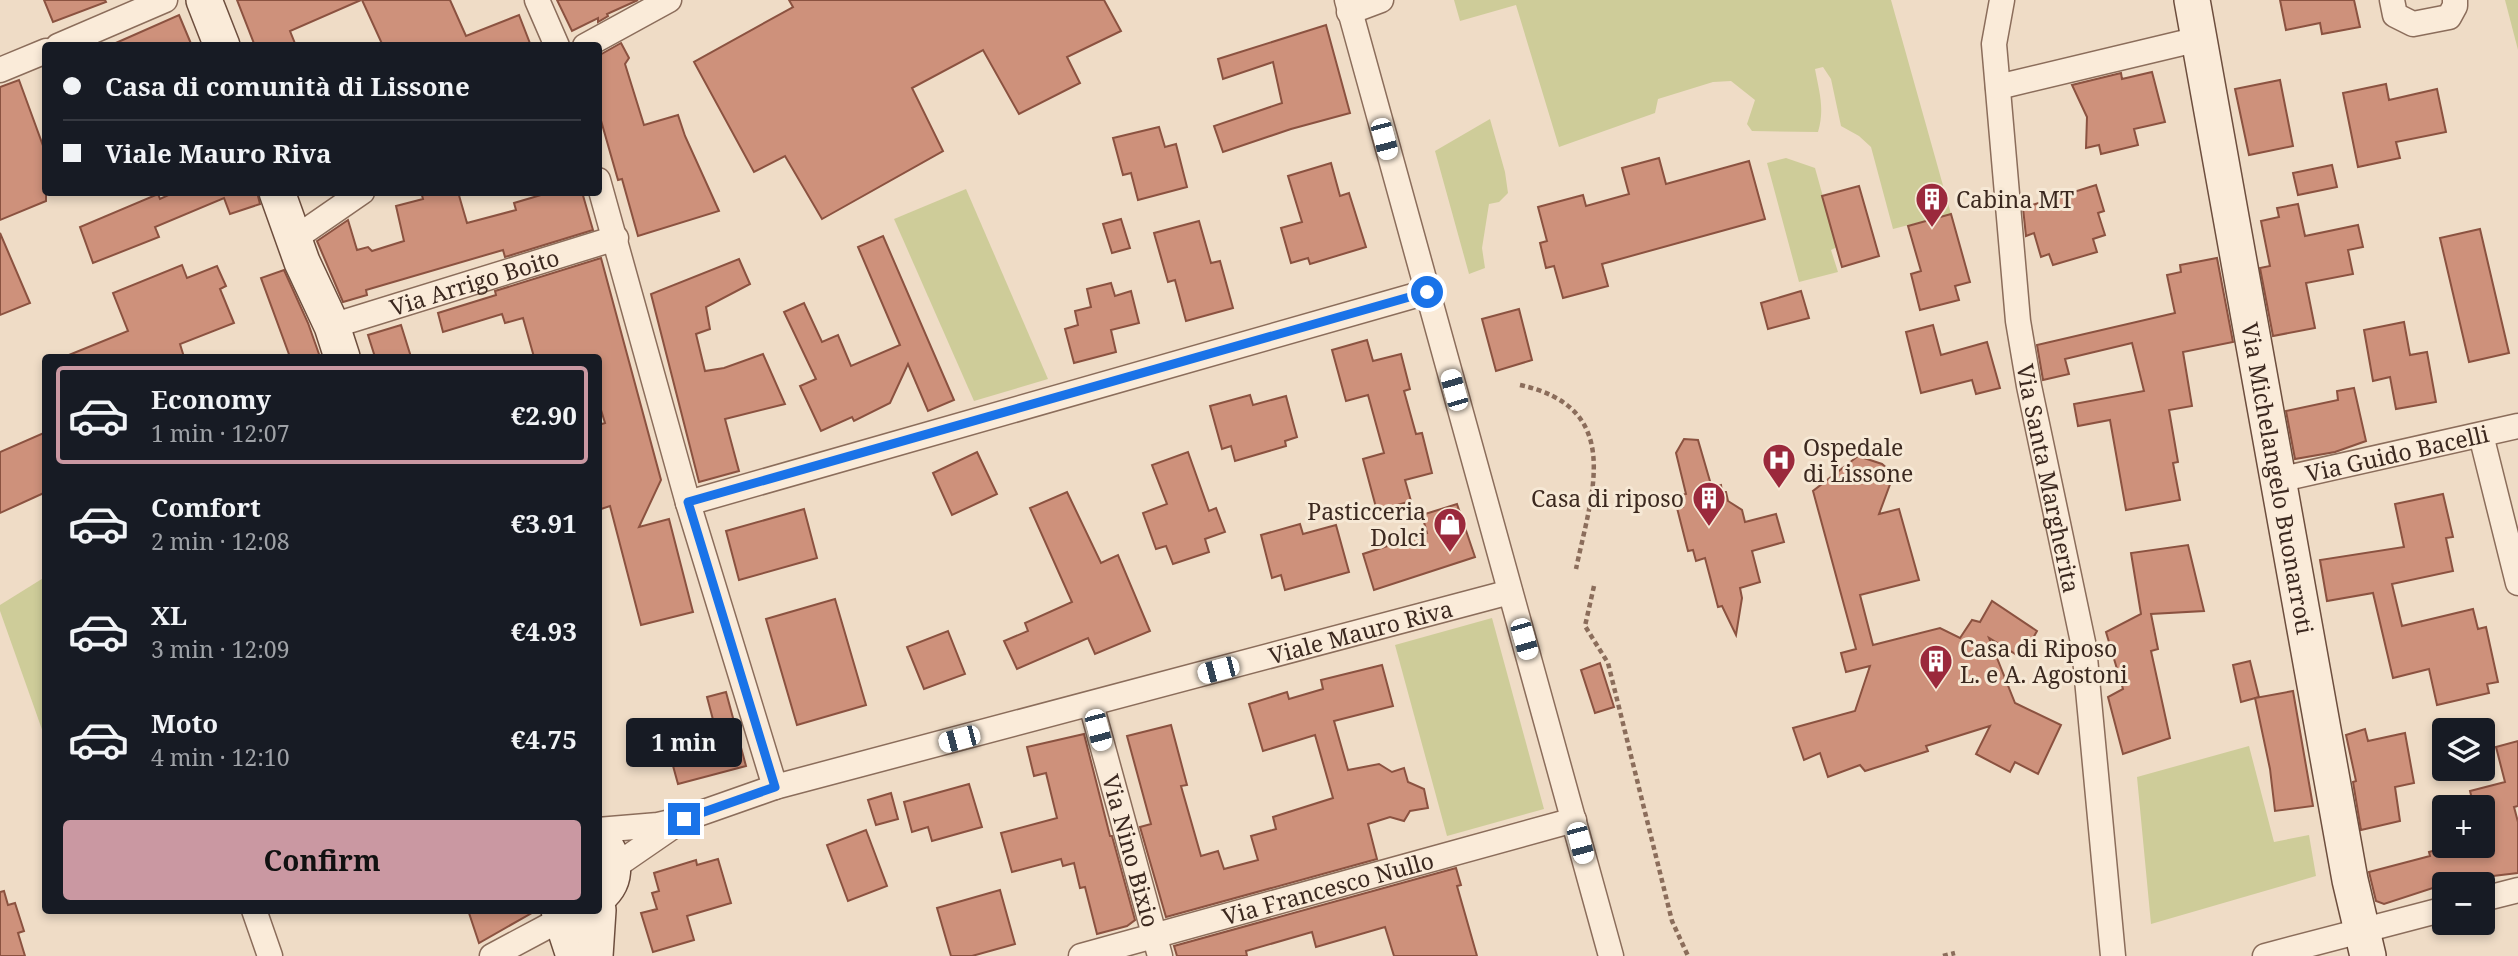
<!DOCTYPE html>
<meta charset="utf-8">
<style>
body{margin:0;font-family:"Noto Serif",serif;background:#20242c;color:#f1f3f6;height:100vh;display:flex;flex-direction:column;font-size:26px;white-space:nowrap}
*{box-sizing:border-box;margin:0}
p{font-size:23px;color:#9ea1a6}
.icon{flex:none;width:38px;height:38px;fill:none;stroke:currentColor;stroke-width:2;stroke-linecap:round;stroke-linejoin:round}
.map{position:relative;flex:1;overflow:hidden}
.side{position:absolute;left:42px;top:354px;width:560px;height:560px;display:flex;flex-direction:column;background:#171b24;border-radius:7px;box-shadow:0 4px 10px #0003}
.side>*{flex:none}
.top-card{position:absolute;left:42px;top:42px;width:560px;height:154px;border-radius:7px;box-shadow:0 4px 10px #0003;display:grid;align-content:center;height:154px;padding:0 21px;background:#171b24}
.tools{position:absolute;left:2432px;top:718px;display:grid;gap:14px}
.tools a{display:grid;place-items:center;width:63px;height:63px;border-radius:7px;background:#171b24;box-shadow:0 4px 10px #0003;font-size:35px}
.end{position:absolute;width:32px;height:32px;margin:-16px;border:9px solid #1a73e8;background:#fff;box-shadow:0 0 0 4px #fff}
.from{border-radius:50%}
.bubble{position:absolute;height:49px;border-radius:7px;background:#171b24;box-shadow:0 4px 10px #0003;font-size:23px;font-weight:700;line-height:49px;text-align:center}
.car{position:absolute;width:21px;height:42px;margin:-21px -10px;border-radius:9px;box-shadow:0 0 5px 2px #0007;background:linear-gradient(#fff 24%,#345 0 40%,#fff 0 76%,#345 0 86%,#fff 0)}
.top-card b{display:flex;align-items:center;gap:24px;height:66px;font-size:26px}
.top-card b+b{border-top:2px solid #363941}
.top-card i{width:18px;height:18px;background:#f1f3f6}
ul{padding:12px 0 0;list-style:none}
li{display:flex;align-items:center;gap:21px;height:98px;margin:0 14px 10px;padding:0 7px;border:4px solid transparent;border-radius:7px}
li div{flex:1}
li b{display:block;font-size:26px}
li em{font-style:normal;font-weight:700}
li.current{border-color:#ca98a2}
li>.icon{width:63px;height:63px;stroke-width:1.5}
.button{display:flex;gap:14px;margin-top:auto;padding:14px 21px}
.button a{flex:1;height:80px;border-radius:7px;background:#ca98a2;color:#111;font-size:28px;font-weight:700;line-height:80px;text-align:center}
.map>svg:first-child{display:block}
.green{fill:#cecc99}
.building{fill:#ce917b;stroke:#8b5240;stroke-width:2}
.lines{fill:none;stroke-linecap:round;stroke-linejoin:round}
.street-casing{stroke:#8b6d5b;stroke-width:27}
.secondary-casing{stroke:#6d4e3e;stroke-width:38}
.path{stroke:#8b6d5b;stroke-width:4.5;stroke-dasharray:5 3.5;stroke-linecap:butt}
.street{stroke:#faebd9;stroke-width:24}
.secondary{stroke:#faebd9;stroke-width:35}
.route{stroke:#1a73e8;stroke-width:9}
.labels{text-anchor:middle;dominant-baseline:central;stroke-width:6;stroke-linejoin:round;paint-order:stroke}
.poi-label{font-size:23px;fill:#3b281f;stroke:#f6e8d5;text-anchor:start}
.street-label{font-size:23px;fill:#3b281f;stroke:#f6e8d5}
</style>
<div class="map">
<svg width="2518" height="956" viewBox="0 0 2518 956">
<rect width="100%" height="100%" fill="#efdcc6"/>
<g class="green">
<path d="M1454,0H1891L1951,214L1893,229L1871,147L1859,136L1841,126L1831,79L1823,67L1815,69C1819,91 1825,109 1818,132L1752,131L1747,124L1755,100L1731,81L1713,82L1658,99L1655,113L1559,147L1516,5L1460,21Z"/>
<path d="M2505,0H2518V50Z"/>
<path d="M1490,119L1505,172L1508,193L1499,202L1489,204L1482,248L1485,268L1469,274L1435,151Z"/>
<path d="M1786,158L1815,168L1837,247L1831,250L1838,272L1799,282L1767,163Z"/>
<path d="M966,189L1048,379L974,401L894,219Z"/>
<path d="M45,577V738L0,611V605Z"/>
<path d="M1492,618L1544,809L1447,836L1395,645Z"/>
<path d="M2249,746L2274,842L2309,835L2316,876L2151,924L2137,777Z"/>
</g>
<g class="building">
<path d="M44,0H105L106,2L53,22Z"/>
<path d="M237,0H361L290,31L296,46H255Z"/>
<path d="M362,0H450L466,36L519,15L531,46H383Z"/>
<path d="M557,0H638L607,14L608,16L598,22V18L572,31Z"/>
<path d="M789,0H1104L1121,31L1067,57L1080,83L1019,114L983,50L912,88L943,151L822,219L785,156L754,172L694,62L793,7Z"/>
<path d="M2280,0H2354L2360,27L2322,34L2320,23L2286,30Z"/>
<path d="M179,15L192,46H109Z"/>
<path d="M1326,25L1350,113L1291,129L1223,152L1214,126L1282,103L1273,62L1223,79L1218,59Z"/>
<path d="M621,43L629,58L625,64L644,125L678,115L685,136L719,211L638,236L622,179L618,180L598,110V56Z"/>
<path d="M2152,72L2165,122L2134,129L2138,145L2101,154L2099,145L2086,148L2087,117L2072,85L2121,73L2122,79Z"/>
<path d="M19,80L46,154V201L0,220V87Z"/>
<path d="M2280,80L2293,146L2249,155L2235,89Z"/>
<path d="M2386,84L2389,100L2437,89L2446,132L2396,142L2400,158L2358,167L2343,93Z"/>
<path d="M1159,127L1165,147L1176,144L1187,187L1138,200L1131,173L1123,175L1113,138Z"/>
<path d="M1659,158L1666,184L1749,161L1765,219L1602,264L1608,286L1563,298L1554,266L1546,268L1540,243L1547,241L1538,207L1583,195L1586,206L1629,194L1622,168Z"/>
<path d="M1331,163L1340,196L1349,193L1366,247L1310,264L1308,258L1291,263L1281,228L1302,222L1288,176Z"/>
<path d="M2332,165L2337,187L2298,195L2293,173Z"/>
<path d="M2096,185L2104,211L2098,213L2105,235L2093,239L2097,252L2053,265L2049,254L2041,257L2034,233L2026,236L2023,208Z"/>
<path d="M1859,186L1879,256L1842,267L1822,196Z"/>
<path d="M175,192H257L260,204L230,214L224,198L155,227L159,237L93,263L80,227L158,194L160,199Z"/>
<path d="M421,192H458L467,223L516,210L514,203L551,192H582L593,230L505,257L503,250L366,290L367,295L343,302L317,241L348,220L357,250L368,247L372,251L404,241L396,206L423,199Z"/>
<path d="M2298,204L2305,236L2358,225L2363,247L2348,250L2353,274L2306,283L2315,328L2273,336L2260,268L2270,266L2261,221L2279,217L2277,208Z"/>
<path d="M1951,214L1970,282L1955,286L1959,300L1920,310L1911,274L1921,271L1908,226Z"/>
<path d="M1121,219L1130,248L1112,253L1103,224Z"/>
<path d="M1199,221L1211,263L1220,261L1233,308L1186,321L1175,280L1168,282L1154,233Z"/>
<path d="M2480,229L2509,353L2469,362L2440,238Z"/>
<path d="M0,233L30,303L0,315Z"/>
<path d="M883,236L954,400L928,411L908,364L890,403L854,421L852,417L821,431L800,386L816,379L784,312L804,303L822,342L838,335L851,366L900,345L858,247Z"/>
<path d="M601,258L661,480L639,527L669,519L693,612L641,625L610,506L598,510V425L605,423L598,400V357H534L523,318L505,323L502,314L443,332L438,313L496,295L495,291Z"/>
<path d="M2217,258L2233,342L2183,352L2192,406L2169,410L2178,462L2173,463L2180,500L2126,510L2110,420L2078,426L2074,404L2144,391L2132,343L2065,359L2069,374L2043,380L2037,345L2175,313L2167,275L2181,272L2180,265Z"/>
<path d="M739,259L750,284L706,307L710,329L696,334L705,371L724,368L763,354L785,404L725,419L739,471L699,482L651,294Z"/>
<path d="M182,265L187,278L217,266L226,286L220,289L234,323L180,344L184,357H64L128,331L113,293Z"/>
<path d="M284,270L308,323L320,357H290L261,278Z"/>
<path d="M1111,283L1115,296L1131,291L1139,323L1111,330L1116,352L1074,363L1065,329L1078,325L1075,311L1091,307L1087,289Z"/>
<path d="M1801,291L1809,318L1768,329L1761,303Z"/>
<path d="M1519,309L1532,360L1496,371L1482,319Z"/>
<path d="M2404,322L2410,355L2427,352L2436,402L2396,409L2390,377L2373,381L2364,330Z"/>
<path d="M401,325L411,357H375L368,335Z"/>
<path d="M1933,325L1941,355L1987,342L2000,388L1976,394L1972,380L1921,393L1906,332Z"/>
<path d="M1367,340L1373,361L1401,354L1410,389L1404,391L1416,434L1422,433L1432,473L1405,480L1411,501L1377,511L1363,459L1384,453L1368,395L1346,401L1332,350Z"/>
<path d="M2354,388L2366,441L2335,452L2295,459L2286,411L2338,400L2337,391Z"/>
<path d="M1250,395L1253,405L1286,396L1297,437L1285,441L1286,446L1235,461L1231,446L1222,449L1210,406Z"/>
<path d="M46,432V492L0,513V452Z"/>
<path d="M1684,439L1698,440L1712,488L1721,485L1722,492H1726L1728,501L1742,510L1745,522L1776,514L1784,542L1752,551L1760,582L1740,588L1742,598L1736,635L1722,606L1718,607L1705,558L1696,561L1693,550L1688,551L1677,508L1683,507L1680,495L1686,494L1676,453Z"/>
<path d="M977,452L997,494L952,515L933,473Z"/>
<path d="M1188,452L1209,511L1216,508L1225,532L1205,539L1209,552L1173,564L1166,546L1156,549L1143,513L1167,504L1152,465Z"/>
<path d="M1858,456L1882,464L1888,469L1892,479L1879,514L1899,509L1919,580L1860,595L1873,645L1940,628L1960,638L1972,620L1980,622L1992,601L2037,631L2022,658L1989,638L2015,703L2061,725L2038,774L2015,762L2010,772L1976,754L1990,726L1926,746L1928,751L1865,771L1860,765L1828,777L1820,753L1804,760L1793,728L1855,711L1870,666L1846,672L1841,653L1856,649L1813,491Z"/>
<path d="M1067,492L1101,563L1118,555L1150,631L1095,654L1088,638L1017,669L1004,641L1028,631L1025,623L1072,602L1030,508Z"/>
<path d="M2443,494L2453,537L2446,538L2453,571L2392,584L2402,626L2473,609L2478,629L2486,627L2498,682L2487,684L2489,693L2437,705L2429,669L2393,678L2373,593L2327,601L2320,560L2404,547L2395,504Z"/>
<path d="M1457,504L1475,557L1374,590L1363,554L1427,533L1422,515Z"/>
<path d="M804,509L817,558L739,580L726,531Z"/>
<path d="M1300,524L1303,534L1336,525L1349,572L1285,590L1281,575L1272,578L1261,535Z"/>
<path d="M2188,545L2204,611L2151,614L2158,649L2151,651L2170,738L2123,754L2108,697L2123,689L2106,632L2141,614L2131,553Z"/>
<path d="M835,599L866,705L797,725L766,619Z"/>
<path d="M948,631L965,674L924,689L907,647Z"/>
<path d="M2250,661L2259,697L2241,702L2233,665Z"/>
<path d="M1600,663L1614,707L1595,713L1581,670Z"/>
<path d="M1382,665L1393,706L1334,721L1348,770L1379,764L1392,772L1404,768L1408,782L1424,789L1428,808L1410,811L1404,821L1390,817L1368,824L1377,859L1166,917L1140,827L1151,824L1127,736L1171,725L1187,785L1181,786L1201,856L1218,851L1224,869L1258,860L1251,836L1276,829L1273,817L1333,798L1315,735L1263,751L1249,704L1287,692L1289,699L1323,689L1321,680Z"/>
<path d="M2293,691L2313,806L2275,811L2270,769L2255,698Z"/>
<path d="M726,692L746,766L678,784L667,744L716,731L707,697Z"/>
<path d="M2365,729L2368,741L2405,733L2414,783L2395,787L2400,821L2361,830L2353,782L2356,781L2346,735Z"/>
<path d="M1084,734L1110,836H1112L1135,920L1127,926L1097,934L1085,887L1080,888L1074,863L1063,866L1061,859L1012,872L1001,833L1057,818L1046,773L1034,776L1027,747Z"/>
<path d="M2518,741V806L2514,807L2518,822V873L2493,876L2462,884H2445L2384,904L2376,901L2369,872L2430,856L2429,852L2454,845H2483V807H2474L2470,791L2505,782L2496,747Z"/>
<path d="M969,784L982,827L932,841L928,827L912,832L904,802Z"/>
<path d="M891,793L898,819L876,825L868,800Z"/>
<path d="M866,830L887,886L848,901L827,845Z"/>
<path d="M718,859L731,903L687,916L694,940L653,952L641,913L657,909L652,893L659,891L654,873L696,860L697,865Z"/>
<path d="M1456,868L1461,885L1457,886L1477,956H1394L1385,927L1316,947L1312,932L1246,951L1247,956H1177L1174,946Z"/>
<path d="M1000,890L1015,944L972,956H951L937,908Z"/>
<path d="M4,891L8,905L15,903L24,931L18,933L25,956H0V892Z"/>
<path d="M468,910H537L479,943Z"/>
</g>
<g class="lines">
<defs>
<g id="street">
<path d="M537,0L557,46"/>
<path d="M1347,0L1611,956"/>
<path id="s1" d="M2002,0L1994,44L2018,321L2029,386L2084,647L2113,956"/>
<path d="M2392,0L2395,15L2413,24L2449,17L2455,6V0"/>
<path d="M1349,12L1381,0"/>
<path d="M58,46L165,0"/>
<path d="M585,46L669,0"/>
<path d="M0,70L46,51"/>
<path d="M1998,87L2199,39"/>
<path d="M598,180L688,503L775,787"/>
<path d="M294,239L362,192"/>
<path id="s2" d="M332,326L616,238"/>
<path d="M2481,435L2518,583"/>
<path id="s3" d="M2278,480L2518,426"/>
<path d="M688,503L1427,292"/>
<path id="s4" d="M1091,704L1160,956"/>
<path id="s5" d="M598,830L658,825L684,819L775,787L1510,592"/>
<path d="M614,867L675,825"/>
<path d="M2483,899L2518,890"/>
<path d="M254,910L270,956"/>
<path d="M492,956L552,924L571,910"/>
<path id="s6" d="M1081,956L1574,820"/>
<path d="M2265,956L2445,909"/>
</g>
<g id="secondary">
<path d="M204,0L222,46"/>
<path id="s7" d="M2192,0L2350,880L2368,956"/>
<path d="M277,192L302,262L332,326L342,357"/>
<path d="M598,838C616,855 619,880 598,897"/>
<path d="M559,910L574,956"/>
<path d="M595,956L598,910"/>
</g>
</defs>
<use href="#street" class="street-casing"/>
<use href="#secondary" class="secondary-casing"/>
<g class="path">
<path d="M1520,385C1625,408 1592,492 1576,569"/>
<path d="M1594,586L1585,626L1608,663L1672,921L1688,956"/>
<path d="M1943,956L1955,953"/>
</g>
<use href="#street" class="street"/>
<use href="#secondary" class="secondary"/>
</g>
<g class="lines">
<path class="route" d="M684,819L775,787L688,502L1427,292"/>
</g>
<defs>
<symbol id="building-pin" viewBox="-11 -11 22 30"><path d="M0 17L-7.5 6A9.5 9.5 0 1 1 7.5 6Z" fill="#9b293c" stroke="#f6e8d5"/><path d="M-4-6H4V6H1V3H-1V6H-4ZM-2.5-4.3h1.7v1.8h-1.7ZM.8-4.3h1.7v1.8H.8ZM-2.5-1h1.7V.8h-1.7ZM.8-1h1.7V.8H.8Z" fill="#fff"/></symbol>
<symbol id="hospital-pin" viewBox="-11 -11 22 30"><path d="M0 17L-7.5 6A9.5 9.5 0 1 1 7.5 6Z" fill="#9b293c" stroke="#f6e8d5"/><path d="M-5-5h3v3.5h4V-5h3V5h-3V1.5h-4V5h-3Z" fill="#fff"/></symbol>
<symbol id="shop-pin" viewBox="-11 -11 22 30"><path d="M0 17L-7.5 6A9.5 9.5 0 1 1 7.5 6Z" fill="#9b293c" stroke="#f6e8d5"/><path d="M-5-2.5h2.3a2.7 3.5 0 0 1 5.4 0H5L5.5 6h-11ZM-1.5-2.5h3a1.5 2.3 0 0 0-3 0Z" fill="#fff"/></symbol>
</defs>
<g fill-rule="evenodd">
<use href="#building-pin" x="1913" y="180" width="38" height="52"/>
<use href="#hospital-pin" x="1760" y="441" width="38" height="52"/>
<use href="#building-pin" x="1690" y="479" width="38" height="52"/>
<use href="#shop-pin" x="1431" y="505" width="38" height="52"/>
<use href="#building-pin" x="1917" y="642" width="38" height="52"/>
</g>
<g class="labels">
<g class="poi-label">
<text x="1956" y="199">Cabina MT</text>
<text x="1803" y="447">Ospedale<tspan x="1803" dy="26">di Lissone</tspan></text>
<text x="1684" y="498" text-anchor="end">Casa di riposo</text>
<text x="1426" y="511" text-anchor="end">Pasticceria<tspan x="1426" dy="26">Dolci</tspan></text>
<text x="1960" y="648">Casa di Riposo<tspan x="1960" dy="26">L. e A. Agostoni</tspan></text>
</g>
<g class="street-label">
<text stroke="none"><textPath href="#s2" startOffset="149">Via Arrigo Boito</textPath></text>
<text stroke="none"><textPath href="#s3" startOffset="122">Via Guido Bacelli</textPath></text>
<text stroke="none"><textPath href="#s1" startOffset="483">Via Santa Margherita</textPath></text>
<text stroke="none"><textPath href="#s7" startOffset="486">Via Michelangelo Buonarroti</textPath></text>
<text stroke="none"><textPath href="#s5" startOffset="789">Viale Mauro Riva</textPath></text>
<text stroke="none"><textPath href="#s4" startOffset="152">Via Nino Bixio</textPath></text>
<text stroke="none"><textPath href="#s6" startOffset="256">Via Francesco Nullo</textPath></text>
</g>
</g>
</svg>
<div class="tools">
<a><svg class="icon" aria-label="layers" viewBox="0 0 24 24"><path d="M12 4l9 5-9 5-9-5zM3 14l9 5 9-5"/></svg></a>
<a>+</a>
<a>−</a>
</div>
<i class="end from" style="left:1427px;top:292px"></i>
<i class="end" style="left:684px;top:819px"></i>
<div class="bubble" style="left:626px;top:718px;width:116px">1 min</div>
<i class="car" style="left:1384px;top:139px;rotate:165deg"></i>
<i class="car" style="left:1454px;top:390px;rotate:344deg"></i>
<i class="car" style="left:1524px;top:639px;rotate:164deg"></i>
<i class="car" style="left:1218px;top:670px;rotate:255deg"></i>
<i class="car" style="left:1098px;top:730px;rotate:165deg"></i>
<i class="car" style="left:959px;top:739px;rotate:255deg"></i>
<i class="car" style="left:1580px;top:843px;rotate:165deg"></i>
<div class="top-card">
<b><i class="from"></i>Casa di comunità di Lissone</b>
<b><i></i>Viale Mauro Riva</b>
</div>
<section class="side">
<ul>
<li class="current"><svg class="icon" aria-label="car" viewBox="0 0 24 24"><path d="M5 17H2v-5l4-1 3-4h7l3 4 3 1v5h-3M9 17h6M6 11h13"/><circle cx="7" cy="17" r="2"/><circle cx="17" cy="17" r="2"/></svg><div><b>Economy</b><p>1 min · 12:07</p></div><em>€2.90</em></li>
<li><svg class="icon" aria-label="car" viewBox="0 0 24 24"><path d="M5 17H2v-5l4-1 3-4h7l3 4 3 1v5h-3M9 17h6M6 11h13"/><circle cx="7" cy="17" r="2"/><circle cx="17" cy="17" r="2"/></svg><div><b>Comfort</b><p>2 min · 12:08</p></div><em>€3.91</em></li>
<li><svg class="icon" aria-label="car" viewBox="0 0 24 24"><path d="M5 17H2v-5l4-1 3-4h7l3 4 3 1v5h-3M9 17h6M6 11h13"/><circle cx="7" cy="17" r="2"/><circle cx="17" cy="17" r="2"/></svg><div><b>XL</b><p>3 min · 12:09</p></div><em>€4.93</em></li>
<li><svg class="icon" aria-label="car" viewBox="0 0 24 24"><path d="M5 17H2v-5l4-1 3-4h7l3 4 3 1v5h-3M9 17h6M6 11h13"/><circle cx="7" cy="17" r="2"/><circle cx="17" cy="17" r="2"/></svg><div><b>Moto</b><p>4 min · 12:10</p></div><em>€4.75</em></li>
</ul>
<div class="button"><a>Confirm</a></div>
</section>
</div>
